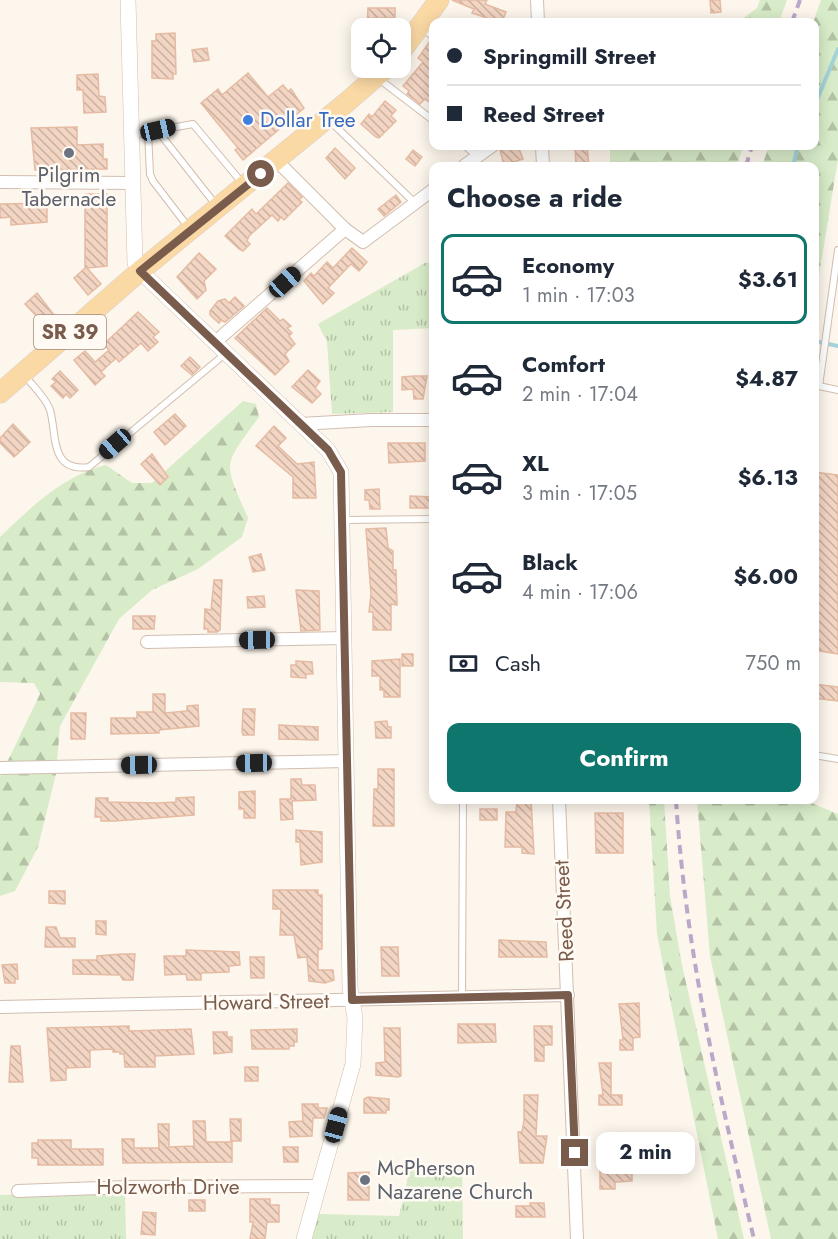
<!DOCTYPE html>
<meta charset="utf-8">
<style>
body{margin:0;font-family:Jost,sans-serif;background:#f6f6f7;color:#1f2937;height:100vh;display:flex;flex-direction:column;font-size:22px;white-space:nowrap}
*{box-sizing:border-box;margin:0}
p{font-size:20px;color:#747a83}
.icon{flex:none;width:33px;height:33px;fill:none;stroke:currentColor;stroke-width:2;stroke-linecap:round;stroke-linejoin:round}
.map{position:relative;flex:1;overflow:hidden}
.sheet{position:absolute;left:429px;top:162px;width:390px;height:642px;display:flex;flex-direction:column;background:#fff;border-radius:12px;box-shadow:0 3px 15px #0003}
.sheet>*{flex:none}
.guide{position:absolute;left:429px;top:18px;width:390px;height:132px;border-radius:12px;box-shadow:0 3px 15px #0003;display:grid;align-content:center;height:132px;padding:0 18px;background:#fff}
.controls{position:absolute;left:351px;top:18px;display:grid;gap:12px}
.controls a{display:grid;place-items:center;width:60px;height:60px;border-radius:12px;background:#fff;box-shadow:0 3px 15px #0003;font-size:30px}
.end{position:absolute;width:27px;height:27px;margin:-14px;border:8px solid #7a5c4d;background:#fff;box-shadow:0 0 0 3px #fff}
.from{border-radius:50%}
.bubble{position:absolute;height:42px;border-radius:12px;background:#fff;box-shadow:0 3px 15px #0003;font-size:20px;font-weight:700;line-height:42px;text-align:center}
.car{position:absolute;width:18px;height:36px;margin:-18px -9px;border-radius:8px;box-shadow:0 0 4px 2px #0007;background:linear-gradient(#222 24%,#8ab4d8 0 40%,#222 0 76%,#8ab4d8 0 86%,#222 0)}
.guide b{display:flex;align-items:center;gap:21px;height:57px;font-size:22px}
.guide b+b{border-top:2px solid #e0e1e3}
.guide i{width:15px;height:15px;background:#1f2937}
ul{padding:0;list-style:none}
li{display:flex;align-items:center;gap:18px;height:90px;margin:0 12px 9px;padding:0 6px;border:3px solid transparent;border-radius:12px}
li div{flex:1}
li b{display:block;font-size:22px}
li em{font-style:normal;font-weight:700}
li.active{border-color:#0f766e}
li>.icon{width:54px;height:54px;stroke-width:1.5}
h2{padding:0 18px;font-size:27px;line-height:72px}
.pay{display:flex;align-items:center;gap:15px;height:66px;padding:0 18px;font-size:22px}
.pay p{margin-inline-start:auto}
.button{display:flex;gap:12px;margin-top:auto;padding:12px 18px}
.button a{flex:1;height:69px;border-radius:12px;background:#0f766e;color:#fff;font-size:24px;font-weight:700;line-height:69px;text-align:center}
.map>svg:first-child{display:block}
.grass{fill:url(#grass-tufts)}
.forest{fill:url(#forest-firs)}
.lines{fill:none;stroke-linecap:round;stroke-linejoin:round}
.stream{stroke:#a5d3da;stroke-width:4}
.building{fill:url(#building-back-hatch);stroke:#e6bba3;stroke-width:1.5}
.service-casing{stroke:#d1beb0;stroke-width:8}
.minor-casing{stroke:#d1beb0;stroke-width:14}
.tertiary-casing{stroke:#d1beb0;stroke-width:16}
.primary-casing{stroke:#dad1cd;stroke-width:21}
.service{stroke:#fff;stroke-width:6}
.minor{stroke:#fff;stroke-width:12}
.tertiary{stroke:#fff;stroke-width:15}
.primary{stroke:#fbd9a5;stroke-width:20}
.rail{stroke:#b9a8c9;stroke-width:4;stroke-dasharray:9 6;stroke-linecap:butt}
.route{stroke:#7a5c4d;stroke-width:8}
.shop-dot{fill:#3f7fe0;stroke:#fffaf3;stroke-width:2}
.worship-dot{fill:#6b7280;stroke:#fffaf3;stroke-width:2}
.labels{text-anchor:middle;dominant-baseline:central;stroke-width:5;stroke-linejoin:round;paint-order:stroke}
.shield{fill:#fffaf3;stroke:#a28b7f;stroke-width:1.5}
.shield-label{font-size:20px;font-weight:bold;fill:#7a5c4d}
.shop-label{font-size:21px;fill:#366cbe;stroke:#fffaf3;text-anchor:start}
.worship-label{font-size:21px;fill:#5b616d;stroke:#fffaf3}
.street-label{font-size:21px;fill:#7a5c4d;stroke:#fffaf3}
</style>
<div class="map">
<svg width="838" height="1239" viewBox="0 0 838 1239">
<defs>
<pattern id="grass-tufts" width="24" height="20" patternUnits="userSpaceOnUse" patternTransform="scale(1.5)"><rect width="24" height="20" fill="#d8ecc9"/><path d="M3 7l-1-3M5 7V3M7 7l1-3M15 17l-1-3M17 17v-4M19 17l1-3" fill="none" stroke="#b4c2a5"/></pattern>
<pattern id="forest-firs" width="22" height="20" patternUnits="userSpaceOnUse" patternTransform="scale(1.5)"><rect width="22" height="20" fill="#d8ecc9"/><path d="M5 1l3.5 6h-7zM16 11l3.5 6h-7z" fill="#b4c2a5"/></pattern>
<pattern id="building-back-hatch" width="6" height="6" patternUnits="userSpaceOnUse" patternTransform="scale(1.5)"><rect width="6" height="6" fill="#f3d5c3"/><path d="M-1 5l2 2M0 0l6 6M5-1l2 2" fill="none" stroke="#cab0a1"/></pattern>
</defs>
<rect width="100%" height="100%" fill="#fdf6ec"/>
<g class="grass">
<path d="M433,262V328L393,330V412L332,414L327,342L318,324L425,263Z"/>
<path d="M411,1165L462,1167L463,1239H311L319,1214L399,1216Z"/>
<path d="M125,1192L126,1239H0V1195Z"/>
</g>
<g class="forest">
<path d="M760,0H787L779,22H738L757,8Z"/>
<path d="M821,0H838V159L815,300L814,166H762L769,146H814L813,22Z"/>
<path d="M610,146H743L737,166H610Z"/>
<path d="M243,401L256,404L259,417C222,468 223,460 248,518L242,537L198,569L152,590L119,619L60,726L56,774L38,847L15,891L0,896V777L40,694L34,683L0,682V537C30,508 64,475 106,465L132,483H152Z"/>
<path d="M649,800H664L670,896L682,965L744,1239H718L657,934Z"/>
<path d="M697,800H804L838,814V1239H771L710,956Z"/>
</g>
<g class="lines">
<g class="stream">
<path d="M814,107L838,49"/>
<path d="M793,166L798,146"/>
<path d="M814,341L838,346"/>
</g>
</g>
<g class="building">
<path d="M452,0H487L485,4L506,12L502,22H485L487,18L472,13L474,9Z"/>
<path d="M710,0H720L721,12L711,13Z"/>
<path d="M368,8H395V18H374L384,28H367Z"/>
<path d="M175,33L176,74H173V79L152,78V41H156V34Z"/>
<path d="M430,41L434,42V105L425,99L420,104L407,94L409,91L403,86L423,62L418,58Z"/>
<path d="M207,48L209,60L194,62L192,50Z"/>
<path d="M248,73L268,97L283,85L288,91L291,89L304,108L243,160L235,150L238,148L201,103L218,89L222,95Z"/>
<path d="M98,74L99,96L105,97L106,112L84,113L83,90H77V75Z"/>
<path d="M385,101L396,110L391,116L396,121L379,138L376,137L361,124L369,114L372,117Z"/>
<path d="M77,127V145L103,144V159H107V169L35,170L31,128Z"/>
<path d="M511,146H518L523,159L504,165L500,150Z"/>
<path d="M575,146H587L589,166H576Z"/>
<path d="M335,148L355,168L345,179L326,158Z"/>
<path d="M413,150L422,157L415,166L406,159Z"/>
<path d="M288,183L302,197L299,200L302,202L284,220L281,217L278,221L272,215L249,236L247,241L250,244L243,251L239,249L225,236L252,209L256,214Z"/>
<path d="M85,194H107V266L87,268L101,284L88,295L74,278L85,268Z"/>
<path d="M396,195L401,202L384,216L378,209Z"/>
<path d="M47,203V222L11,225V217L0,218V204Z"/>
<path d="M352,248L367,262L359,271L351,264L328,288L334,293L323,304L304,281L311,273L314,276L327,262L333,268Z"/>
<path d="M199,253L216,269L204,281L206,290L197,299L177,277Z"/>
<path d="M37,293L54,315L44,324L25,304Z"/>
<path d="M235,297L244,306L225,322L221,320L219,323L210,315V311L218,301L225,299L229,303Z"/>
<path d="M267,308L280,321L283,319L291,326L287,328L292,333L289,336L295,344L285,354L289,361L275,375L235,338Z"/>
<path d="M138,312L159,332L153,337L158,342L148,351L141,343L119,362L116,358L101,372L105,376L95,385L74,360L85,351L95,362L109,350L104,344Z"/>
<path d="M190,357L200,367L192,375L181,366Z"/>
<path d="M308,370L320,381L315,388L321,394L312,403L292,387Z"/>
<path d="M60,371L78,390L70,398L66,394L63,398L51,386L56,382L52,379Z"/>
<path d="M414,376H427L423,399H414L413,389L402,390V377Z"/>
<path d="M175,414L186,426L165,445L154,432Z"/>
<path d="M13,424L30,442L14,457L0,443V438Z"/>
<path d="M274,426L286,438L278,446L297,464L314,462L316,498H293V477L256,446Z"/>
<path d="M388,443H425V461L389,463Z"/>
<path d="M152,454L168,477L160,485L141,464Z"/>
<path d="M814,472L838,475V654L814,650Z"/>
<path d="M379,489L380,509H370L369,500H365V490Z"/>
<path d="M410,496L434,497V508H410Z"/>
<path d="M386,528L388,548L393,551V570H396L397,605L391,604V630H373V612H369L371,594L366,529Z"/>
<path d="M261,554L265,570L253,572L249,557Z"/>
<path d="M214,580H222L220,630L217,632H208V629H204L205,609L211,610Z"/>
<path d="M296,590L319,591L320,630L301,631Z"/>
<path d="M264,596L265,607L248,608L247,597Z"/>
<path d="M133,616H155L154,629H133Z"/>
<rect x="402" y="654" width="11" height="12"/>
<path d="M400,659V697H384V690H380V676H372V661Z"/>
<path d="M296,661L312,662L313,674H306V678L291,677V665H296Z"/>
<path d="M814,684L838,687V701L814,698Z"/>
<path d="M153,694H165V713L187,711V706L198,705L199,726L159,730V733L111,734V718H137V712H153Z"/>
<path d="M243,709H255L254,735H243L242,732Z"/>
<path d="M71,713H86L85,739H71Z"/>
<path d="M387,721L388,727H391V738H376L375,722Z"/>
<path d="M279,725L318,727V740L279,739Z"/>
<path d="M378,769H394V826H373L374,789H378Z"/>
<path d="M291,779H301L302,785H315L316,800L292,801L293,819L281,820L280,799H291Z"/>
<path d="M255,791V818H244V809H239V792Z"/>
<path d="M194,797V815L115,821H101V817H95L96,798H108V802L158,803L176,802V798Z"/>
<path d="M517,800H531L534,854L522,853V847H505L506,812H516Z"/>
<rect x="480" y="809" width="17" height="11"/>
<path d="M595,813H623V853H596Z"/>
<path d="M296,830L322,832V862L301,865L300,842H296Z"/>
<path d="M273,890H318V895H322V949L318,950V970H333L334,980L325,983L309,981L307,957L298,958L294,935H280L281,909H273Z"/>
<path d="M49,891H65V904L49,903Z"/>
<path d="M96,921H106V935L96,934Z"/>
<path d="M46,927H56L60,938H75V947H45Z"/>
<path d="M499,940L546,942L547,957H499Z"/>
<path d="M381,947H398L399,976H382Z"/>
<path d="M186,950L239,952L240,965L229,966V972L201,973V980H187L186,974L165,975L164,956H186Z"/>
<path d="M121,954H135L133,980H123L120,975L73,974V960H97V956Z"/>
<path d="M250,957H264V978H251Z"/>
<path d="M17,964L18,979H15V983H5L2,965Z"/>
<path d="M639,1003L640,1037L633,1038V1050H620V1040H623L619,1004Z"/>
<path d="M458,1024H495L496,1042L458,1043Z"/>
<path d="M129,1026V1031L191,1029L194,1054L155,1056V1067H125L124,1054H120V1052H113V1049L90,1050V1067L66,1068V1080L51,1081L47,1028Z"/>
<path d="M534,1026H552V1045H544V1061H535Z"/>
<path d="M384,1028H400L401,1076L398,1077L376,1075V1063L385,1062Z"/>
<path d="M297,1029V1042H294V1046H289V1049H252L251,1030Z"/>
<path d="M213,1032H227V1037H232V1052L214,1054Z"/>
<path d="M11,1046H20L23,1082H9Z"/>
<path d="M599,1063H611V1095H622V1105H599V1095H603Z"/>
<rect x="245" y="1067" width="13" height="14"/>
<path d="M524,1095H538L536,1136H547L543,1163H520L518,1132H522L524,1121Z"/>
<path d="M368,1097L389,1099V1110H386V1113H364V1099Z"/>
<path d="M302,1104H318V1108H327L324,1118H313L312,1136L290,1137L289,1122L303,1121Z"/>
<path d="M230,1119H241V1141H231Z"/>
<path d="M193,1121H205L206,1142H232V1162L123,1163L122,1139H134V1148H159L158,1124H169V1147L194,1146Z"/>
<path d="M38,1140H71V1149H103V1165H38V1158H32V1143H38Z"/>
<path d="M283,1147H298V1162H284Z"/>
<path d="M600,1168H632V1181L615,1182V1189H600Z"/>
<path d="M369,1172V1200H348V1173Z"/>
<path d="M250,1199H270V1205H279V1222H267L265,1239H250L253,1222H250Z"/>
<rect x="189" y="1200" width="16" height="11"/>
<path d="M530,1203H544L545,1217H516V1206H530Z"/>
<path d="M143,1212L156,1213L155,1235L141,1234Z"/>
</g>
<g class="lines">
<defs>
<g id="service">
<path d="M421,28L434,37"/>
<path d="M379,79L434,121"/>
<path d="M330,121L415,203"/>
<path d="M157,130L216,205"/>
<path d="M148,132L150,174L153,181L189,228"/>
<path d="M132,135L193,124L243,184"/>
<path d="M465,146L477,156"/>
<path d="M25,376C33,386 46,398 50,410C57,433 49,473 89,467L225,354"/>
<path d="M814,385L838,390"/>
<path d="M819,386L838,250"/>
<path d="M343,520L434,519"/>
<path d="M814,755L838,759"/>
<path d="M462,997L463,800"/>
</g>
<g id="minor">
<path d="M537,0L538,22"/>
<path d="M542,146L543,166"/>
<path d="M277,161L345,229"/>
<path d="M464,166L492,146"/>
<path d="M0,182L132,183"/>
<path d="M214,343L345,229L363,242L434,189"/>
<path d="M300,424L371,420H434"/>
<path d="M147,642L345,638"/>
<path d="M0,768L347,761"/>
<path d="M559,800L577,1239"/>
<path d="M0,1007L568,995"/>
<path d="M18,1191L127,1187L319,1186"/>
</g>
<path id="tertiary" d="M128,0L135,263L140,271L328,450L341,472L350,988L355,1018L353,1064L304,1239"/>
<g id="primary">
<path d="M400,53L439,0"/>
<path d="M0,393L140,271L347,102L386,68"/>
</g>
</defs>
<use href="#service" class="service-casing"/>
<use href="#minor" class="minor-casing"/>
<use href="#tertiary" class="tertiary-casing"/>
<use href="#primary" class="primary-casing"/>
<use href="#service" class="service"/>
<use href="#minor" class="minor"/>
<use href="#tertiary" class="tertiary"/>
<use href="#primary" class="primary"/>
<g class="rail">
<path d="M792,22L800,0"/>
<path d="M746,166L752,146"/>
<path d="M676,800C686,953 718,1090 754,1239"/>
</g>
</g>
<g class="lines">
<path class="route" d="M261,174L140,271L328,450L341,472L352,1000L568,995L575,1153"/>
</g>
<circle class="shop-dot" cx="248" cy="120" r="6"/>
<g class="worship-dot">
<circle cx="69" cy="153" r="6"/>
<circle cx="365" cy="1180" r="6"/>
</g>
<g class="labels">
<rect class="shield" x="34" y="315" width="72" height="34" rx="4.5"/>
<g class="shield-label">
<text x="70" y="332">SR 39</text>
</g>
<g class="shop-label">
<text x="260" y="120">Dollar Tree</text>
</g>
<g class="worship-label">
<text x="69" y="175">Pilgrim<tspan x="69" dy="24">Tabernacle</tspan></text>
<text x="377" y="1168" text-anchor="start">McPherson<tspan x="377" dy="24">Nazarene Church</tspan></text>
</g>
<g class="street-label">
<text transform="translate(564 911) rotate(-93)">Reed Street</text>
<text transform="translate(266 1002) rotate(-1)">Howard Street</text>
<text x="168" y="1187">Holzworth Drive</text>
</g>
</g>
</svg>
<div class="controls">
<a><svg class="icon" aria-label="locate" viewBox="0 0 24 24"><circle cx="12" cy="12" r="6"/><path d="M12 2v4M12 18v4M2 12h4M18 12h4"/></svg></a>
</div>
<i class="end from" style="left:261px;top:174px"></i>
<i class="end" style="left:575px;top:1153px"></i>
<div class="bubble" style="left:596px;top:1132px;width:99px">2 min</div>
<i class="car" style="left:158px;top:130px;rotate:77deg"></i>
<i class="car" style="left:285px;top:282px;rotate:48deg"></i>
<i class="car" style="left:115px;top:444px;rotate:229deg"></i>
<i class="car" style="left:257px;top:640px;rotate:269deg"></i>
<i class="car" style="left:254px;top:763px;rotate:269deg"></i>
<i class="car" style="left:139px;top:765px;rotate:269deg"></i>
<i class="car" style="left:336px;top:1125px;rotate:15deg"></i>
<div class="guide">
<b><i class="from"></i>Springmill Street</b>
<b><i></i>Reed Street</b>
</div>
<section class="sheet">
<h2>Choose a ride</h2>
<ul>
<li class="active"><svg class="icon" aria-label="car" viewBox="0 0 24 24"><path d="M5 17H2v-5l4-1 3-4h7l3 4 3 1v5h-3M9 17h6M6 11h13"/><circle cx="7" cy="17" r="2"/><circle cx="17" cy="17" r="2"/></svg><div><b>Economy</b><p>1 min · 17:03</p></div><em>$3.61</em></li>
<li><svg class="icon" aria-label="car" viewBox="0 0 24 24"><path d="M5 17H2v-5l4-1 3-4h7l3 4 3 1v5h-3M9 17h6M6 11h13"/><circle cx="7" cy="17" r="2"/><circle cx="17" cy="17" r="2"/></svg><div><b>Comfort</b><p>2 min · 17:04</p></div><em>$4.87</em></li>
<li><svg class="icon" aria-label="car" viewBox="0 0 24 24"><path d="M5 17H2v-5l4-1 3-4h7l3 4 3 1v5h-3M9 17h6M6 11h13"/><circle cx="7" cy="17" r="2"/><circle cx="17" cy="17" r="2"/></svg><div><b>XL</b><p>3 min · 17:05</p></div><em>$6.13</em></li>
<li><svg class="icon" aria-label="car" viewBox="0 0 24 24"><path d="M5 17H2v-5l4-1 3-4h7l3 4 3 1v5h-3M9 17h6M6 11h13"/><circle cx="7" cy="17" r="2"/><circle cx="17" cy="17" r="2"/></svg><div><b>Black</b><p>4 min · 17:06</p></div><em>$6.00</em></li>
</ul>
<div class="pay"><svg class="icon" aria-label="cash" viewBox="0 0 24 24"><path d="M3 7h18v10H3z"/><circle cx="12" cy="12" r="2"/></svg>Cash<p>750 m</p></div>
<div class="button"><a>Confirm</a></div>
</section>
</div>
